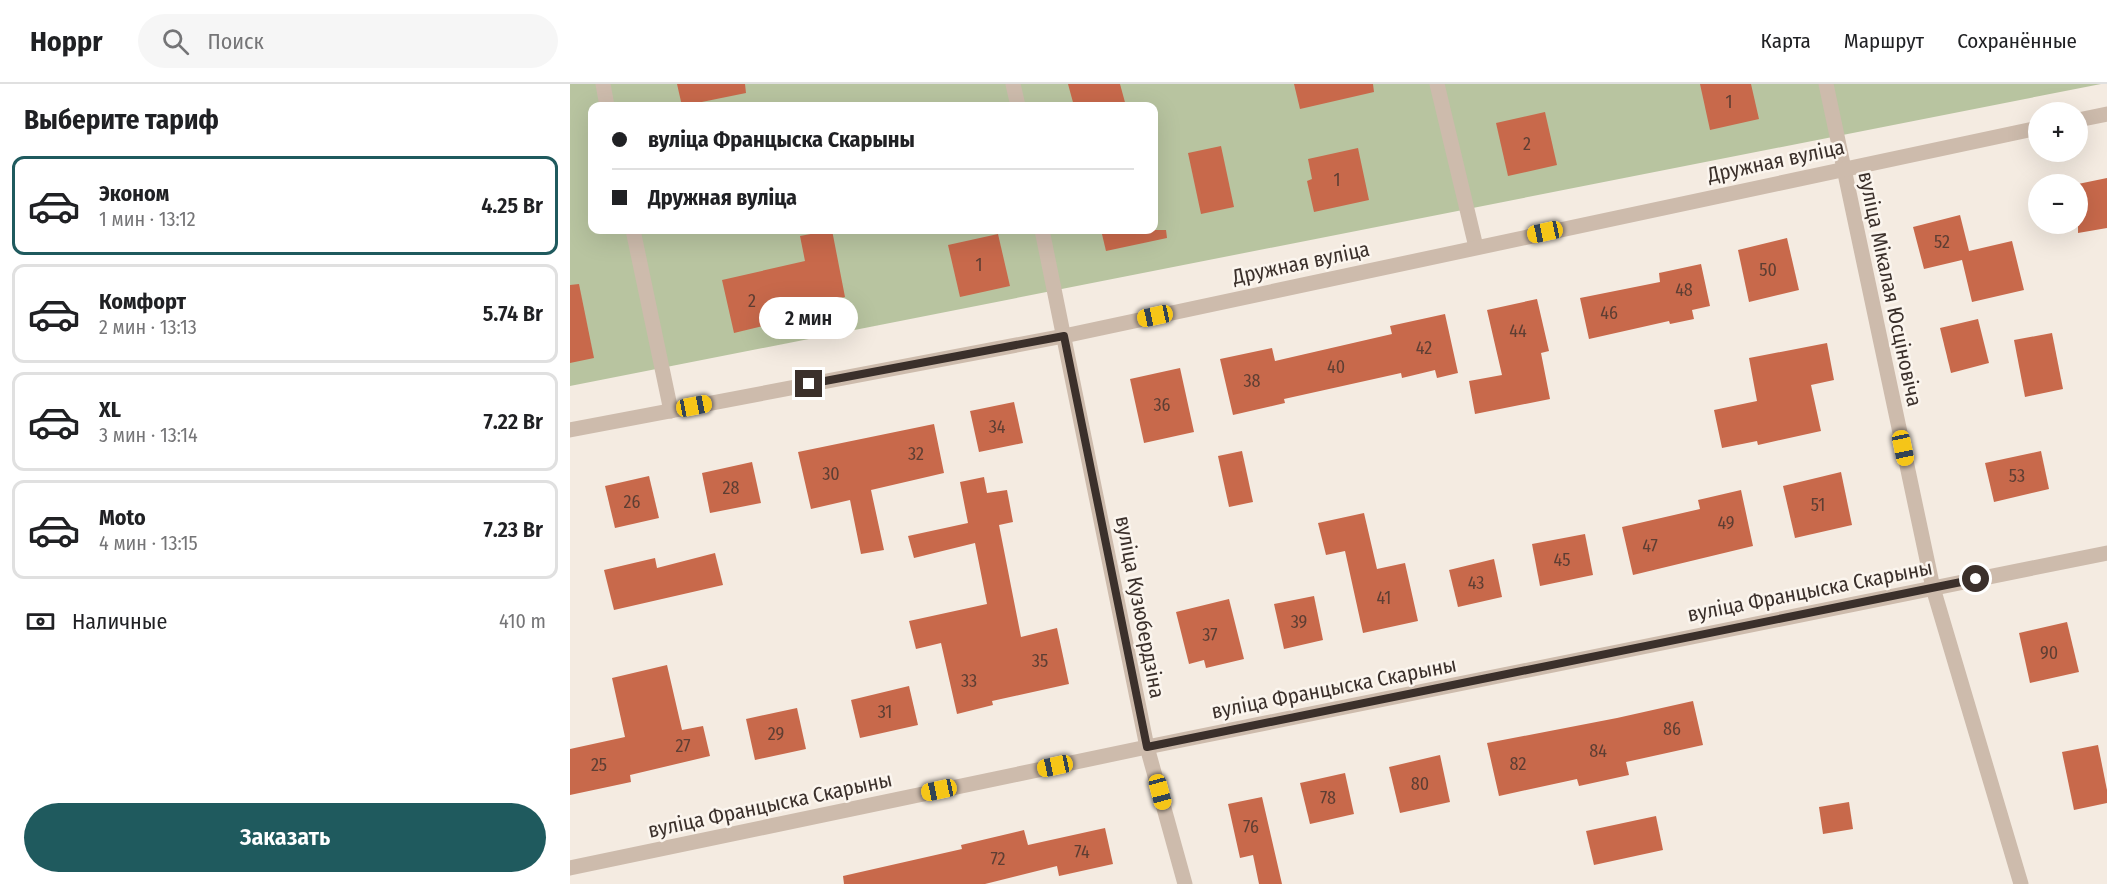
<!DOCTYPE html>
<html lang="ru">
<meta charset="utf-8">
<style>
body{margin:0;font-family:"Fira Sans Condensed",sans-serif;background:#f6f6f6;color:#202124;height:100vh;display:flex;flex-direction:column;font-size:22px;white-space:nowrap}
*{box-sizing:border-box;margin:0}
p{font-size:20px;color:#757577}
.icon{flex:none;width:33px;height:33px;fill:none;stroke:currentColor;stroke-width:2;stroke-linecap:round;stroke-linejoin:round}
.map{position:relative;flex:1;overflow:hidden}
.panel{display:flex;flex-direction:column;background:#fff;width:570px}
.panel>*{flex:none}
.hud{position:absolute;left:18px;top:18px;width:570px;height:132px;border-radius:12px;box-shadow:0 6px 24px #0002;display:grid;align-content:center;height:132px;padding:0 24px;background:#fff}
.controls{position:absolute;left:1458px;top:18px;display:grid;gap:12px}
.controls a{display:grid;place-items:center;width:60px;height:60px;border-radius:50%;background:#fff;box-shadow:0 6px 24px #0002;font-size:30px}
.end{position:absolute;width:27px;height:27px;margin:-14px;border:8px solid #3b302b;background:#fff;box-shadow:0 0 0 3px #fff}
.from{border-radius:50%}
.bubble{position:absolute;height:42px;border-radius:21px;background:#fff;box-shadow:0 6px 24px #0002;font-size:20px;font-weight:600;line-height:42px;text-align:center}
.car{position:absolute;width:18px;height:36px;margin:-18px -9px;border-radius:8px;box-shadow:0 0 4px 2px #0007;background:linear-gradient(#f5c518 24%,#345 0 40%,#f5c518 0 76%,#345 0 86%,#f5c518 0)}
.hud b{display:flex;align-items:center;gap:21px;height:57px;font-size:22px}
.hud b+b{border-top:2px solid #e0e0e0}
.hud i{width:15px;height:15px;background:#202124}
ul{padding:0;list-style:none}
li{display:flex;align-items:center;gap:18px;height:99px;margin:0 12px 9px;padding:0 12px;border:3px solid #e0e0e0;border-radius:12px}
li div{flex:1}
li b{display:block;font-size:22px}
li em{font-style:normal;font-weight:600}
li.on{border-color:#1f5a5e}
li>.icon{width:54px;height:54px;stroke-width:1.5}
h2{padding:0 24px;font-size:27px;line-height:72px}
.pay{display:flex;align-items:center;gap:15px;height:66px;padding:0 24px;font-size:22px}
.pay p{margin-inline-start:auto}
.button{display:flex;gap:12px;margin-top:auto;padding:12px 24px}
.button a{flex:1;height:69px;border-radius:36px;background:#1f5a5e;color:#fff;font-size:24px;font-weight:600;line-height:69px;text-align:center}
header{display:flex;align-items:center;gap:36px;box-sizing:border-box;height:84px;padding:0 30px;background:#fff;border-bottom:2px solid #e0e0e0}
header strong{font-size:28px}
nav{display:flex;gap:33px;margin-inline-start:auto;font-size:21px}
.search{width:420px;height:54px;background:#f6f6f6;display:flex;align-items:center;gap:15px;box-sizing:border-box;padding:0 21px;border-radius:33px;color:#757577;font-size:22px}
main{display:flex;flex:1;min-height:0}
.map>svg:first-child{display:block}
.green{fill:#b8c4a0;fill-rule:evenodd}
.building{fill:#c8694b}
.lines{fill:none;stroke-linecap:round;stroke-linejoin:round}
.street{stroke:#cdbbac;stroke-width:15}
.route{stroke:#3b302b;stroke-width:8}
.labels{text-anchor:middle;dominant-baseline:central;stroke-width:5;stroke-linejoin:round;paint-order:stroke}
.number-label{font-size:18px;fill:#5e3e33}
.street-label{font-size:21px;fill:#3b302b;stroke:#fbf5ee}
</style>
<header>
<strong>Hoppr</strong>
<div class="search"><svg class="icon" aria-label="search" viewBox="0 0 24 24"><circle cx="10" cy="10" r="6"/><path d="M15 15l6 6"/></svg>Поиск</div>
<nav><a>Карта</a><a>Маршрут</a><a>Сохранённые</a></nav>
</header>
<main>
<section class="panel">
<h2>Выберите тариф</h2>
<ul>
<li class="on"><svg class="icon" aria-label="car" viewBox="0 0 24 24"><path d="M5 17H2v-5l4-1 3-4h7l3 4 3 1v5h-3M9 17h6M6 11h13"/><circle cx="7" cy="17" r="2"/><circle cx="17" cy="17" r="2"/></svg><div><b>Эконом</b><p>1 мин · 13:12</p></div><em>4.25 Br</em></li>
<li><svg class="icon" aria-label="car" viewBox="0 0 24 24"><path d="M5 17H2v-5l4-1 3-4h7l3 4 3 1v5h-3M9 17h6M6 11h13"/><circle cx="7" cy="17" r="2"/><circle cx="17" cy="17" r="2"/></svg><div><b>Комфорт</b><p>2 мин · 13:13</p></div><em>5.74 Br</em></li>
<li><svg class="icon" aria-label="car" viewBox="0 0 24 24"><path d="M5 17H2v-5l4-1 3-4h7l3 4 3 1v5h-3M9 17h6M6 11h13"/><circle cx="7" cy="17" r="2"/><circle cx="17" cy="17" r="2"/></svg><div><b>XL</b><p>3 мин · 13:14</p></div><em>7.22 Br</em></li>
<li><svg class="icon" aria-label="car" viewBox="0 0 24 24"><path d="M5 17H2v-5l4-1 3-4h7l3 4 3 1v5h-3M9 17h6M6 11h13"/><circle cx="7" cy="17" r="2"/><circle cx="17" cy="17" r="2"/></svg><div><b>Moto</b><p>4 мин · 13:15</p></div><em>7.23 Br</em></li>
</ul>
<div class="pay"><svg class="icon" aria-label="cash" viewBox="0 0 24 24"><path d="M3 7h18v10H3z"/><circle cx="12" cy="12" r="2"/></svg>Наличные<p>410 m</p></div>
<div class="button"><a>Заказать</a></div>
</section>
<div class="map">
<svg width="1537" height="800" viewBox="0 0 1537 800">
<rect width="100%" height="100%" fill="#f4ebe1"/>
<path class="green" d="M0,0H1531L0,302ZM22,22H584V146H22Z"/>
<g class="building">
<path d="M107,0H175L176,9L112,22Z"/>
<path d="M498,0H550L556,22H504Z"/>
<path d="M724,0H803L804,8L730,25Z"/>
<path d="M1130,0H1181L1189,35L1140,46Z"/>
<path d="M975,28L987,81L938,92L926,39Z"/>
<path d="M651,62L664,123L631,130L618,69Z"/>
<path d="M788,64L799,116L744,128L737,97L742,95L738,75Z"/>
<path d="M1537,94V144L1508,149V100Z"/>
<path d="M1390,131L1399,167L1442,157L1454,206L1402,218L1392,176L1354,185L1343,143Z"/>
<path d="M262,146L275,213L210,225L213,237L164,249L152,196L235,177L230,152Z"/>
<path d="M531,146H596L597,154L536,167Z"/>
<path d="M428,150L440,202L390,213L378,161Z"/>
<path d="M1217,154L1229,206L1179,218L1168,166Z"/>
<path d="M1131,180L1140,222L1122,226L1124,235L1100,240L1099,237L1019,255L1010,214L1090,198L1089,189Z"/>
<path d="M9,200L24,274L0,279V201Z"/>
<path d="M967,215L979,267L971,269L980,315L905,330L899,297L932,291L917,226Z"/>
<path d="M875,230L888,289L867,294L865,286L832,294L831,289L714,315L715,319L663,331L650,275L702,264L705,277L822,250L820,242Z"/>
<path d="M1408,235L1419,279L1381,289L1370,244Z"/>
<path d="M1482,249L1493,305L1455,313L1444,256Z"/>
<path d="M1257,259L1264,296L1241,301L1251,347L1188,361L1187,357L1152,364L1144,326L1187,317L1179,274Z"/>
<path d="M610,284L624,348L574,359L560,295Z"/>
<path d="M444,318L453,359L409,368L400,327Z"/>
<path d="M364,340L374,389L301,406L314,466L291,470L280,416L241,425L228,368Z"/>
<path d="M672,367L683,418L659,423L648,372Z"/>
<path d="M1471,367L1479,405L1424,418L1415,379Z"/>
<path d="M182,378L191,419L140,429L132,389Z"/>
<path d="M1271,388L1282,441L1225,454L1213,402Z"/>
<path d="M79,392L89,434L45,444L35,402Z"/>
<path d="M414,393L417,409L437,406L443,438L429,441L451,553L487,544L499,600L422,617L423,621L387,630L371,559L346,565L339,537L417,520L405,459L344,474L338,452L398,439L390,398Z"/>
<path d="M1171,406L1183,462L1063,491L1052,443L1130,425L1128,416Z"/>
<path d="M794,429L807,485L835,479L848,537L793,549L775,467L756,471L748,439Z"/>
<path d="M1015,450L1023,491L970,502L962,460Z"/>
<path d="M145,469L153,501L44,526L34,486L85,474L87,484Z"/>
<path d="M924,475L932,513L888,523L879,486Z"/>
<path d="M744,512L753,556L714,565L704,520Z"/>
<path d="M659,515L674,575L636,584L634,576L619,580L606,528Z"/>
<path d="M1497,538L1509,588L1460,599L1449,549Z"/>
<path d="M97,581L112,646L133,642L140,672L60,691L61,698L0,711V665L55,653L42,594Z"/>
<path d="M339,602L348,641L290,654L281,616Z"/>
<path d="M1123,617L1133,661L1056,678L1059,691L1009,702L1007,695L929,712L917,659L1047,634Z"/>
<path d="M227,624L236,665L185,676L176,635Z"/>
<path d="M1528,661L1537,706V719L1504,726L1492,668Z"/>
<path d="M870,671L880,718L830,729L819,683Z"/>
<path d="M775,689L784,730L740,740L730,699Z"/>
<path d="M692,713L712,800H689L683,771L670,774L658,720Z"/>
<path d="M1279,718L1283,745L1253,750L1249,723Z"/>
<path d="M1086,732L1093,766L1024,781L1016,747Z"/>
<path d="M535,744L543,780L489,792L487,782L415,800H274L273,792L392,765L391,761L454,746L458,761Z"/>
</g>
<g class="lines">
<g class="street">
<path d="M33,0L37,22"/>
<path d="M443,0L448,22"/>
<path d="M867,0L906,163"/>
<path d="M1256,0L1363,504L1451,800"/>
<path d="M1508,36L1537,30"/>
<path d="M63,146L101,327"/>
<path d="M472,146L577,663L615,800"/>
<path d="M0,346L494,252L1468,44"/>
<path d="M0,784L577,663L1537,469"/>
</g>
</g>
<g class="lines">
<path class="route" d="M239,300L494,252L577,663L1406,495"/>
</g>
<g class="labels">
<g class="number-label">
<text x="1159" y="18">1</text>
<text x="957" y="60">2</text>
<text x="767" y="96">1</text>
<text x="1372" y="158">52</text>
<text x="409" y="181">1</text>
<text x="1198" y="186">50</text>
<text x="1114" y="206">48</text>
<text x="182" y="217">2</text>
<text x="1039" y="229">46</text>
<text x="948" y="247">44</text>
<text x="854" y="264">42</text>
<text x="766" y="283">40</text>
<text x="682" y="297">38</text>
<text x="592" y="321">36</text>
<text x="427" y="343">34</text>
<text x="346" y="370">32</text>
<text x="261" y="390">30</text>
<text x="1447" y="392">53</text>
<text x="161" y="404">28</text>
<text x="62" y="418">26</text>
<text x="1248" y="421">51</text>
<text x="1156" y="439">49</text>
<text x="1080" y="462">47</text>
<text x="992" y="476">45</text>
<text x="906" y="499">43</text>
<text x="814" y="514">41</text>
<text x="729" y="538">39</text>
<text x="640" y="551">37</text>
<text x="1479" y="569">90</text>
<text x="470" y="577">35</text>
<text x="399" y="597">33</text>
<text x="315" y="628">31</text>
<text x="1102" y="645">86</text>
<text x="206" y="650">29</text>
<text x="113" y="662">27</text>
<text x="1028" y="667">84</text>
<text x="948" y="680">82</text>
<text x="29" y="681">25</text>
<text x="850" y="700">80</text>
<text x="758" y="714">78</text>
<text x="681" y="743">76</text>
<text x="512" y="768">74</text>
<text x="428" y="775">72</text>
</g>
<g class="street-label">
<text transform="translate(1206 77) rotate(-12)">Дружная вуліца</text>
<text transform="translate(731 179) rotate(-12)">Дружная вуліца</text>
<text transform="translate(1320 205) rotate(78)">вуліца Мікалая Юсціновіча</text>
<text transform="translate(1240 507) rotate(-11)">вуліца Францыска Скарыны</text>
<text transform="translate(570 523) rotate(79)">вуліца Кузюбердзіна</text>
<text transform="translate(764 604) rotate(-11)">вуліца Францыска Скарыны</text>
<text transform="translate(200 721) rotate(-12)">вуліца Францыска Скарыны</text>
</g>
</g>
</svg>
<div class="controls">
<a>+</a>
<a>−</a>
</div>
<i class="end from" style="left:1406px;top:495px"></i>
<i class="end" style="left:239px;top:300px"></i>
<div class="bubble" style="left:189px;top:213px;width:99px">2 мин</div>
<i class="car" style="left:975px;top:148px;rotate:258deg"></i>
<i class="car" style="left:585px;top:232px;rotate:258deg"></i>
<i class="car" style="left:124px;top:322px;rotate:79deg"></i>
<i class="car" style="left:1333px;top:364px;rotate:168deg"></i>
<i class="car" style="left:485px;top:682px;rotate:258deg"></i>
<i class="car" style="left:369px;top:706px;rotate:258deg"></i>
<i class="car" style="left:590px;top:708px;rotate:165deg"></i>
<div class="hud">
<b><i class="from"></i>вуліца Францыска Скарыны</b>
<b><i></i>Дружная вуліца</b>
</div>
</div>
</main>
